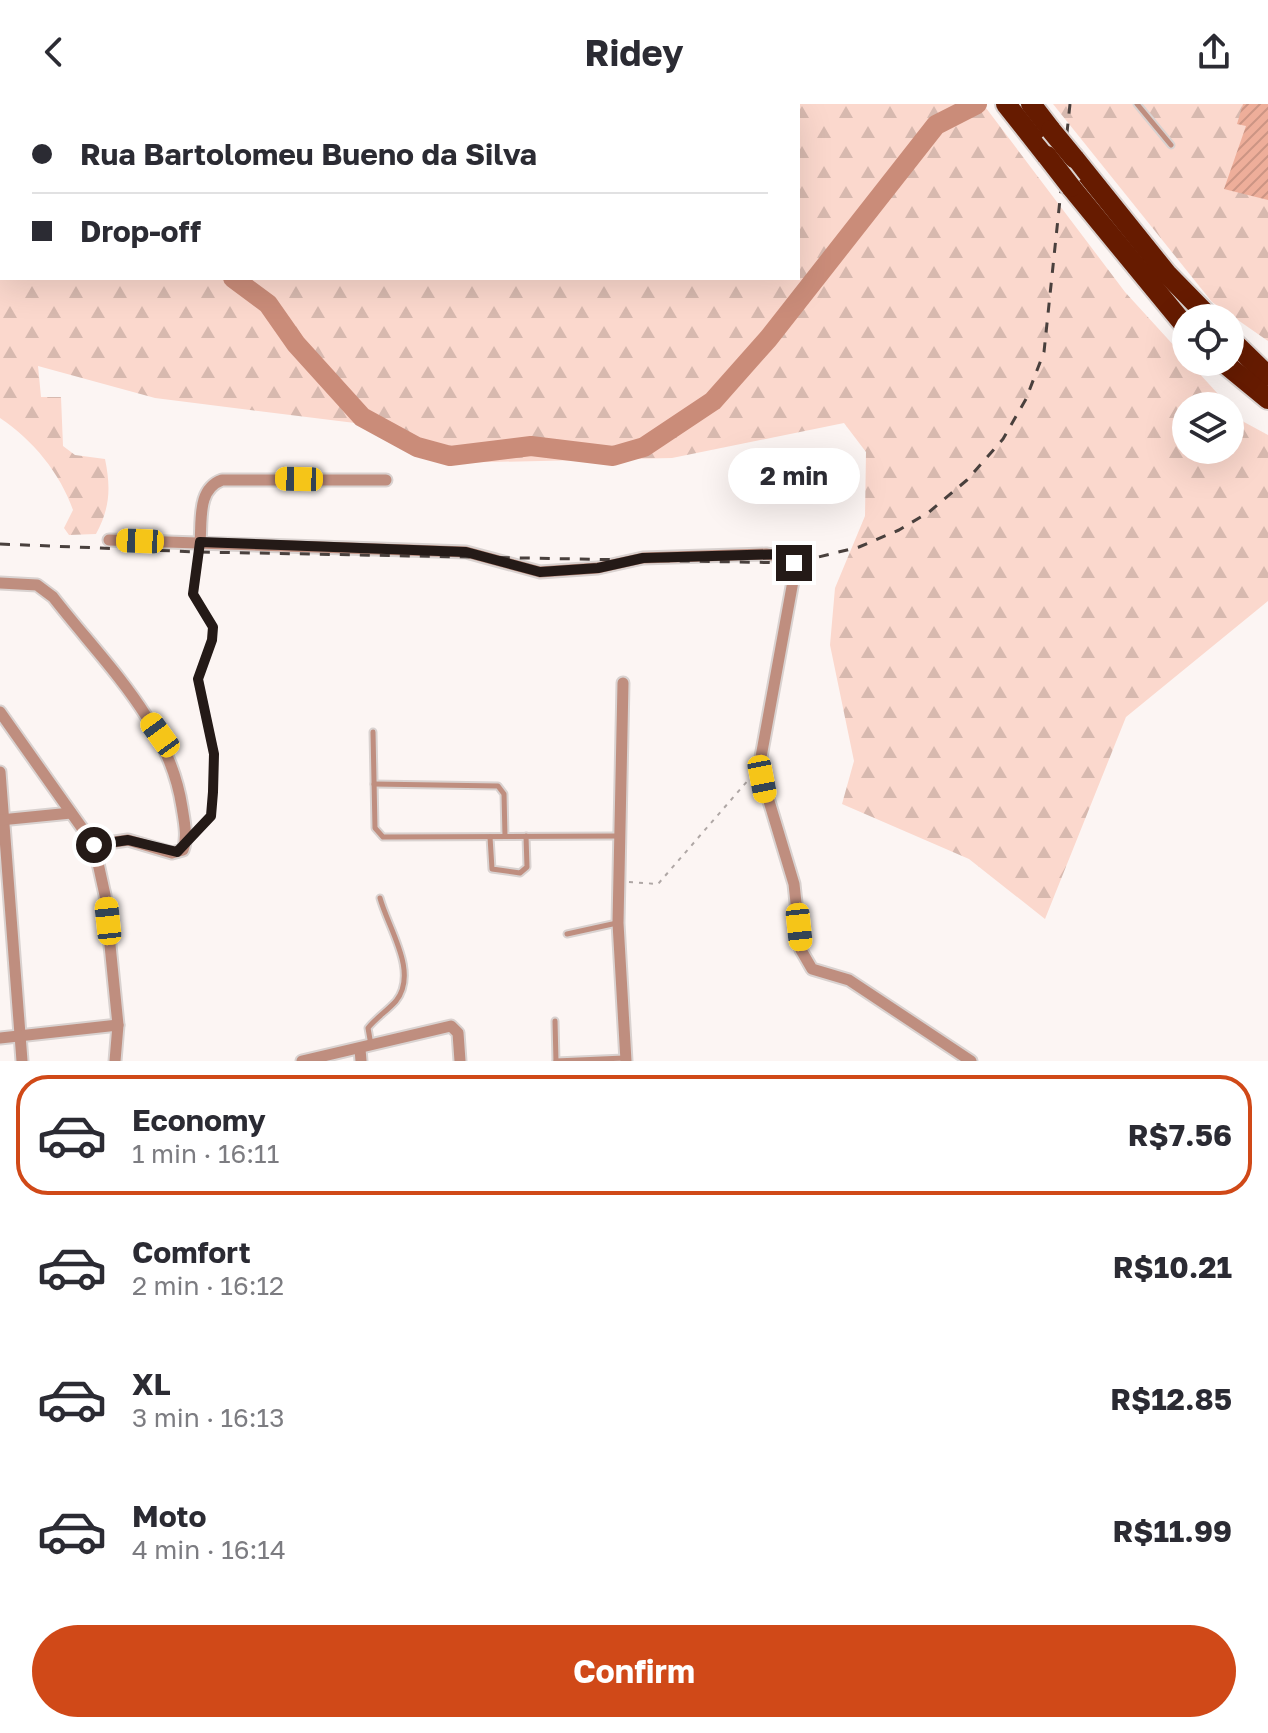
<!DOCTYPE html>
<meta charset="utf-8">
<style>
body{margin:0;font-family:"Golos Text",sans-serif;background:#f2f2f3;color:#2b2b33;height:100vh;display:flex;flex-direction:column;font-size:30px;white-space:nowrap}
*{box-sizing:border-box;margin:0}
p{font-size:26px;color:#7c7c81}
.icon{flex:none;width:44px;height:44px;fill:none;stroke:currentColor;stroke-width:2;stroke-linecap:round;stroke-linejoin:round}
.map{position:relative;height:957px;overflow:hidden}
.panel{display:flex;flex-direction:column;background:#fff;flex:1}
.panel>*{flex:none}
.banner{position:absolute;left:0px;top:0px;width:800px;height:176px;box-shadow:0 8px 32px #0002;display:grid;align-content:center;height:176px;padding:0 32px;background:#fff}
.fabs{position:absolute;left:1172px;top:200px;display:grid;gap:16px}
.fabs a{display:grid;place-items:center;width:72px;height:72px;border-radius:50%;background:#fff;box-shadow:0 8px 32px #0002;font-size:40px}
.end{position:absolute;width:36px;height:36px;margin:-18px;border:10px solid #241a17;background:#fff;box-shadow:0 0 0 4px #fff}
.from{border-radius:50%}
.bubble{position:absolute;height:56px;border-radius:28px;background:#fff;box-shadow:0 8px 32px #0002;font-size:26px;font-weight:700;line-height:56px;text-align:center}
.car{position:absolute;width:24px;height:48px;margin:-24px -12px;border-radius:10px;box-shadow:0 0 6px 2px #0007;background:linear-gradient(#f5c518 24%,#345 0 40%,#f5c518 0 76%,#345 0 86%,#f5c518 0)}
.banner b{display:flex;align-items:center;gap:28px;height:76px;font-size:30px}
.banner b+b{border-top:2px solid #e1e1e2}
.banner i{width:20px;height:20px;background:#2b2b33}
ul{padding:14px 0 0;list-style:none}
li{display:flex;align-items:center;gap:24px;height:120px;margin:0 16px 12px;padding:0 16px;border:4px solid transparent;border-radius:32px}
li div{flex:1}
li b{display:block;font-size:30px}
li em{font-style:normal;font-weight:700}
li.current{border-color:#d04918}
li>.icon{width:72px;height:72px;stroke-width:1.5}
.action{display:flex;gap:16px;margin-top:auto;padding:16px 32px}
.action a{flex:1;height:92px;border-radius:48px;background:#d04918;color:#fff;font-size:32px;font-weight:700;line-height:92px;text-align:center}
header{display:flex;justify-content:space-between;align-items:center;height:104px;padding:0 32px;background:#fff;font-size:36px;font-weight:700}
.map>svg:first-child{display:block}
.forest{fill:url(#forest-firs);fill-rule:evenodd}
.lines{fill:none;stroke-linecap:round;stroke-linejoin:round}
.river{stroke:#ca8c79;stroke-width:20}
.building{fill:url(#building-hatch)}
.lane-casing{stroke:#d9d2d0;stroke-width:9}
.street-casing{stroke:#d9d2d0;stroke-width:15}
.highway-casing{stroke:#d9d2d0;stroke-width:24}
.path{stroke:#afa7a5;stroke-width:2;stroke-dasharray:4 6;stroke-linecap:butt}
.lane{stroke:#bf8e7f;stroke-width:5}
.street{stroke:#bf8e7f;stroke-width:11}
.highway{stroke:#661b00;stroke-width:20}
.rail{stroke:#49403d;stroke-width:3;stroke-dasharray:10 10;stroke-linecap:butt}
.highway-bridge-casing{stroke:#d9d2d0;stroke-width:24;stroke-linecap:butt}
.highway-bridge{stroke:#661b00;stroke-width:20}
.route{stroke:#241a17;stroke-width:10}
</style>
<header><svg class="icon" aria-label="back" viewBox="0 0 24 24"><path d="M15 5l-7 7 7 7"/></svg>Ridey<svg class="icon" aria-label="share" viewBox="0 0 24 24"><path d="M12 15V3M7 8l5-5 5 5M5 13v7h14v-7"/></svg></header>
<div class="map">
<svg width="1268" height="957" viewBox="0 0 1268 957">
<defs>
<pattern id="forest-firs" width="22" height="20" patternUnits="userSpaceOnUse" patternTransform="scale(2)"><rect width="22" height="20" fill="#fbd8cd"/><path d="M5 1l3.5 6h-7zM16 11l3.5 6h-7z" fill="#d7b9af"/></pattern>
<pattern id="building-hatch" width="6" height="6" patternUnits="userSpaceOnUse" patternTransform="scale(2)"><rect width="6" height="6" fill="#eeae9a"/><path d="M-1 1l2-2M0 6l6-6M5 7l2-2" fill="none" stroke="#cc9584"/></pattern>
</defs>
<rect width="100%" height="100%" fill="#fcf5f3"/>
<g class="forest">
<path d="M0,0H983L1125,188L1229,302H1186V346H1230V303L1244,318L1268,331V497L1126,613L1045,815L969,755L842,700L854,657L830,541L835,484L865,412L866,348L844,319L672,354L448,359L355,319L155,294L38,262L41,293H61L63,342L75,351L105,355C111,384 110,404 96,430L69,431L64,424L73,406C60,369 33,336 0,314ZM2,2H798V174H2Z"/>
<path d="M1053,0H1268V237L1212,198Z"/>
</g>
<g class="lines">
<g class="river">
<path d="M0,83L2,82"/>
<path d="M233,174L268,200L296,240L362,313L417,343L450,352L531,342L613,352L644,343L713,297L768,235L936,21L977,0"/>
</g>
</g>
<path class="building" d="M1243,0H1268V96L1224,85L1246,22L1237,20Z"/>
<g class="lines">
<defs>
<g id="lane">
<path d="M1137,0L1171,41"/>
<path d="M373,628L375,724L383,733L618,732"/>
<path d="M374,680L498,682L504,690L505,732"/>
<path d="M490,733L492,765L520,769L527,763L526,732"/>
<path d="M186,739L211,712L213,688L214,650L198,575L212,536L213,523L193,490L200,441"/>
<path d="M567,830L617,819"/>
<path d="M555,917L556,957"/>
<path d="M371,941L368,924C376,914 387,907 396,897C419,868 388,824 380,794"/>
<path d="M556,957L624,954"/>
</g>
<g id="street">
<path d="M109,436L466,448L540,468L598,464L643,454L766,450L792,454L795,466L759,664L794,780L801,846L812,865L849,876L971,957"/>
<path d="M200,438C202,416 197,385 222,376H386"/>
<path d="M0,479L37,481L53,493C104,559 169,618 182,703C184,716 188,733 183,746L172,749L128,736L94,741"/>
<path d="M623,579L618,819L626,957"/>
<path d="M0,608L94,741L105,791L118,921L115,957"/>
<path d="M0,668L22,957"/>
<path d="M0,716L71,709"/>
<path d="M0,934L118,921"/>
<path d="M360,945L361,957"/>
<path d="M302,957L451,922L458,929L460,957"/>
</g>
<g id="highway">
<path d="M1006,0L1047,52"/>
<path d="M1031,0L1051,26"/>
<path d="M1074,54L1167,170L1210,214"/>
<path d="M1071,83L1186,223"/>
<path d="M1230,235L1268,272"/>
<path d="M1223,258L1268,295"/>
</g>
</defs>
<use href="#lane" class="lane-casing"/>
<use href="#street" class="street-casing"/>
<use href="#highway" class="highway-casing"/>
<path class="path" d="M629,778L658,780L750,674"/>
<use href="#lane" class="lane"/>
<use href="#street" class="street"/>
<use href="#highway" class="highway"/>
<path class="rail" d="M0,440L199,448L794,459L859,443L899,426L929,408L967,376L1003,335L1026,295L1044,248L1070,0"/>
<defs>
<g id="highway-bridge">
<path d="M1051,26L1074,54"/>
<path d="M1047,52L1071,83"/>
</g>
</defs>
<use href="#highway-bridge" class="highway-bridge-casing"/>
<use href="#highway-bridge" class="highway-bridge"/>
</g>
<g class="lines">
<path class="route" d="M94,741L128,736L177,748L211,712L213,688L214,650L198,575L212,536L213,523L193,490L200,438L466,448L540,468L598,464L643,454L785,450L794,459"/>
</g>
</svg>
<div class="fabs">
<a><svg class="icon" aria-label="locate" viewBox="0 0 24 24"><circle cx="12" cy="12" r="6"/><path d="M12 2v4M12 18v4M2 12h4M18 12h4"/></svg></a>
<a><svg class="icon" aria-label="layers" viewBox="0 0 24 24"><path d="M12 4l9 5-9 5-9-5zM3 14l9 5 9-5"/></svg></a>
</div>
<i class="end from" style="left:94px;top:741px"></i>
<i class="end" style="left:794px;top:459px"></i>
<div class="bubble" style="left:728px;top:344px;width:132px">2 min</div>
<i class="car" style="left:299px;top:375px;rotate:271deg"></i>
<i class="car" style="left:140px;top:437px;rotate:272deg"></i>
<i class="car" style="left:160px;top:631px;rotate:324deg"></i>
<i class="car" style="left:762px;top:675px;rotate:169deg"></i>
<i class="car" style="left:108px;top:817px;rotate:354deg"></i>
<i class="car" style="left:799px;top:823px;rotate:174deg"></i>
<div class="banner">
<b><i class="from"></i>Rua Bartolomeu Bueno da Silva</b>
<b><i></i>Drop-off</b>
</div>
</div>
<section class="panel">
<ul>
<li class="current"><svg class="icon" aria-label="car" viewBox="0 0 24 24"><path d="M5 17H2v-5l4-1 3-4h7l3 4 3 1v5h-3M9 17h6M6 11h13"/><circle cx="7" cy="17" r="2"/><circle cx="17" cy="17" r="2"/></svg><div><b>Economy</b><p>1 min · 16:11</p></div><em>R$7.56</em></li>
<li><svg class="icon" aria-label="car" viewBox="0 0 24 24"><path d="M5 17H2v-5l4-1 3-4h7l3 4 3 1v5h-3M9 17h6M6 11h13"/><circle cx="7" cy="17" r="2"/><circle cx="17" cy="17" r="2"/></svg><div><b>Comfort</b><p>2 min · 16:12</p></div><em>R$10.21</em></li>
<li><svg class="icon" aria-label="car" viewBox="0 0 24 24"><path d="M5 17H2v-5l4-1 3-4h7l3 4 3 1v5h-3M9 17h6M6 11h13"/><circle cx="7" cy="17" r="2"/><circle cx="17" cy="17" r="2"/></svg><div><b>XL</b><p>3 min · 16:13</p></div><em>R$12.85</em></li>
<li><svg class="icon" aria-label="car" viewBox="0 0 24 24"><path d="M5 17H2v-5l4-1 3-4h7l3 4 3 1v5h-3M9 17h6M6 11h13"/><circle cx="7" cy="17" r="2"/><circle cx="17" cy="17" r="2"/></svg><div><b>Moto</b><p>4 min · 16:14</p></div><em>R$11.99</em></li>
</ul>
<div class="action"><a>Confirm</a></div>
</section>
